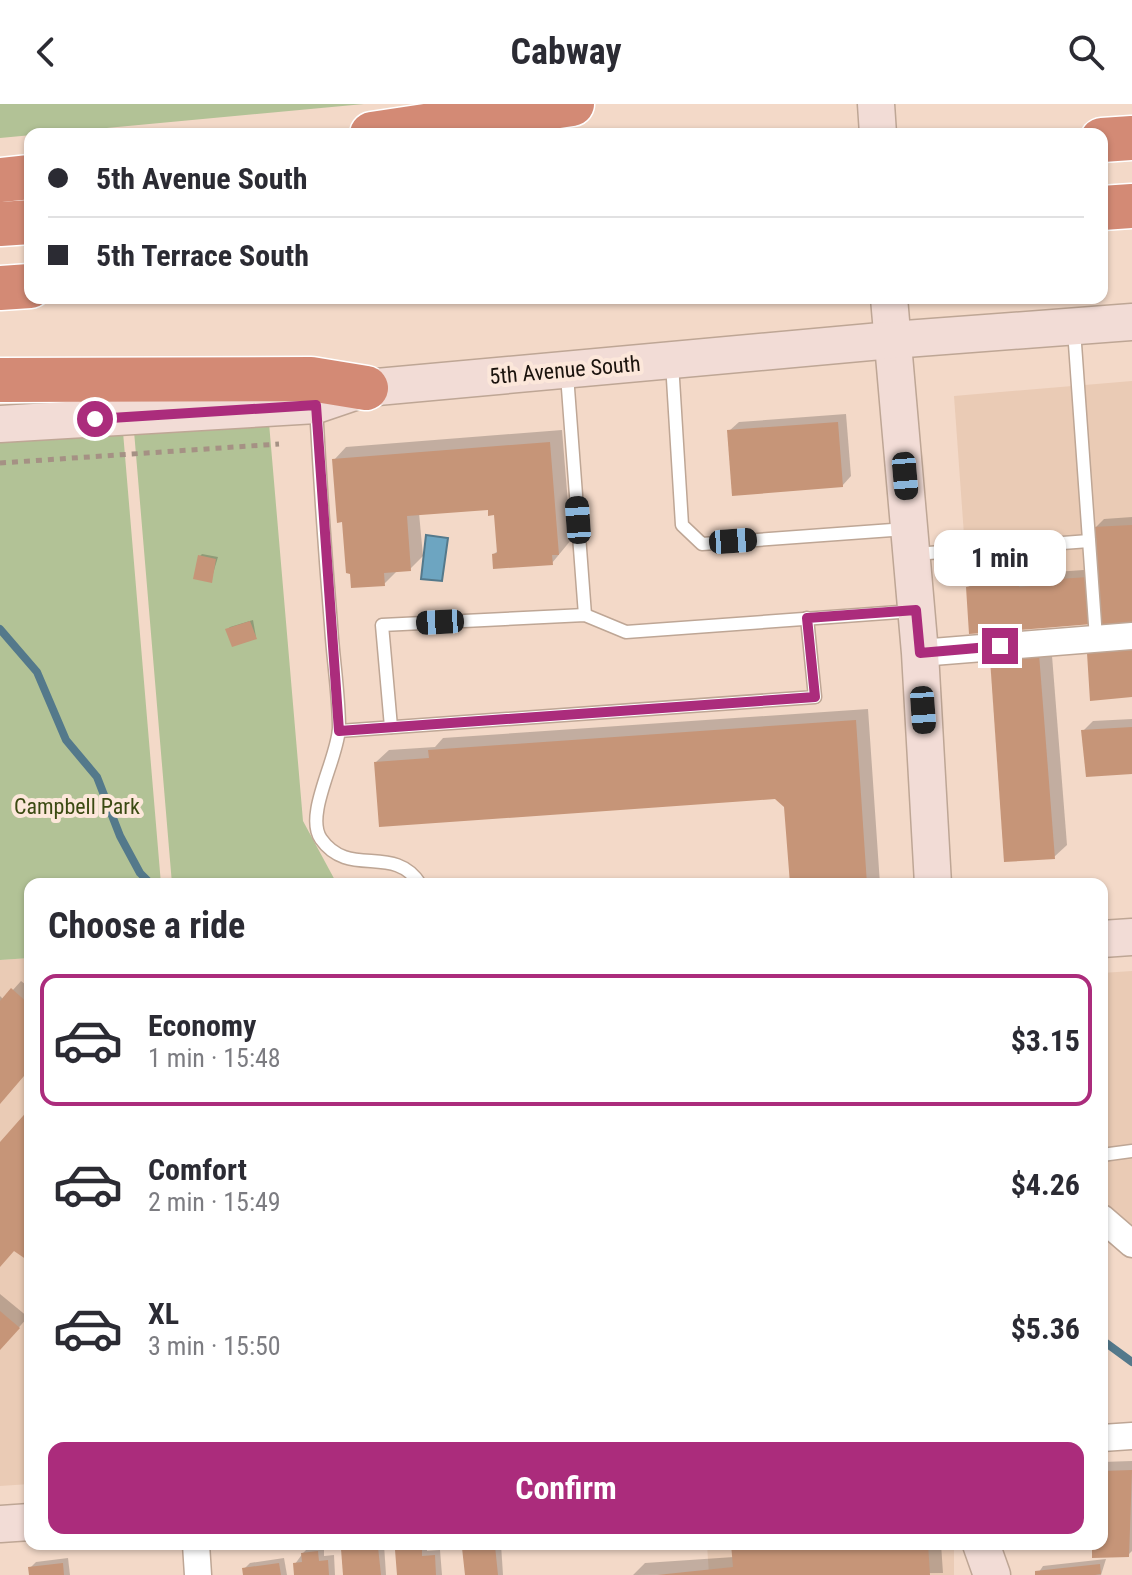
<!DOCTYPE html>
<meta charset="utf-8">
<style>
body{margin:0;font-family:"Roboto Condensed",sans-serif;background:#f7f7f7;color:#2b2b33;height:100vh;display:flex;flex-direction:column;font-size:30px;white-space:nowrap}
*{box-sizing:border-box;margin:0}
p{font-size:26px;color:#7c7c81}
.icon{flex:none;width:44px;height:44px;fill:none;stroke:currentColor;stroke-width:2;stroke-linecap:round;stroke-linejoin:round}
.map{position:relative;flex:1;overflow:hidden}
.drawer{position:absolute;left:24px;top:774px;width:1084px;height:672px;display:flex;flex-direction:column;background:#fff;border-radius:16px;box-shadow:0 2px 6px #0004}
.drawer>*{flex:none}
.banner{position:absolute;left:24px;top:24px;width:1084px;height:176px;border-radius:16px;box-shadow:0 2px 6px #0004;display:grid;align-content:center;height:176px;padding:0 24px;background:#fff}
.end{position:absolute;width:36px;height:36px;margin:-18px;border:10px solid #ab2c7c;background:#fff;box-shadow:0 0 0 4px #fff}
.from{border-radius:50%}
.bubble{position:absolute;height:56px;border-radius:16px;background:#fff;box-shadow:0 2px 6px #0004;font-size:26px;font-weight:700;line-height:56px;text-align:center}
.car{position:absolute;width:24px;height:48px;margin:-24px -12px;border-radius:10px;box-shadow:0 0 6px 2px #0007;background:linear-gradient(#222 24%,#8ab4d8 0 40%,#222 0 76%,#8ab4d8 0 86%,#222 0)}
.banner b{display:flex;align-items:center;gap:28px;height:76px;font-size:30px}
.banner b+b{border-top:2px solid #e1e1e2}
.banner i{width:20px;height:20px;background:#2b2b33}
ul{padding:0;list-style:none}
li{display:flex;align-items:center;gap:24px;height:132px;margin:0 16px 12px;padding:0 8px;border:4px solid transparent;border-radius:16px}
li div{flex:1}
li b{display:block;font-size:30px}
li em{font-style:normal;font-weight:700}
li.current{border-color:#ab2c7c}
li>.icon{width:72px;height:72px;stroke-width:1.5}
h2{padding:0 24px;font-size:36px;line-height:96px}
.button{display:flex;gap:16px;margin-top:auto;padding:16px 24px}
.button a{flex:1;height:92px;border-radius:16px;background:#ab2c7c;color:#fff;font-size:32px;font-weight:700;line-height:92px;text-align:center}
header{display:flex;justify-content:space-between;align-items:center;height:104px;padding:0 24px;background:#fff;font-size:36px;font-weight:700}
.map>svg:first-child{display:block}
.built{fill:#eacbb5}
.green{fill:#b2c296}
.water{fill:#6da5c1;stroke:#54798b;stroke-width:2}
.shadow{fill:#0003}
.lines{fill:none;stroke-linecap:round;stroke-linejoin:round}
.stream{stroke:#54798b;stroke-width:8}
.building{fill:#c69578}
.lane-casing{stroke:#bea695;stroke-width:15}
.street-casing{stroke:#bea695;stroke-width:29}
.secondary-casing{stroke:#bea695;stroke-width:39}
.highway-casing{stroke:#fff;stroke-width:47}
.path{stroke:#a59184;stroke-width:5;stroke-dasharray:6 6;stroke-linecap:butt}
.lane{stroke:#fff;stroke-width:12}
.street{stroke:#fff;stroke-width:26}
.secondary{stroke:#f2dcd6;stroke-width:36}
.highway{stroke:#d38a75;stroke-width:44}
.route{stroke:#ab2c7c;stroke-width:10}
.labels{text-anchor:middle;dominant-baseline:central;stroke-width:8;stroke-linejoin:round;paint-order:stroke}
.street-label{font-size:22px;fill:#1b130d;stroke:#fce7da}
.park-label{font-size:22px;fill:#3b4a12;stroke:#fce7da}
</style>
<header><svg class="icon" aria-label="back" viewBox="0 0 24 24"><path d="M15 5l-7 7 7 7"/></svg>Cabway<svg class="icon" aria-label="search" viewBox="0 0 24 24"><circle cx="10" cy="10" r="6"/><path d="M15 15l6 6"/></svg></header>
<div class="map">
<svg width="1132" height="1471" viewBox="0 0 1132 1471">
<rect width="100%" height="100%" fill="#f3d9c8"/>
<g class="built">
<path d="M1132,277V516L971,528L954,292Z"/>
<path d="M30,854V1380L0,1382V856Z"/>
<path d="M1132,867V1121L1102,1097V869Z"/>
<path d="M707,1440H954V1471H709Z"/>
</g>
<g class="green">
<path d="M0,0H364L0,34Z"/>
<path d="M269,319L303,717L337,780H172L134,327Z"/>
<path d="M123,328L161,780H30V854L0,856V337Z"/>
</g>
<path class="water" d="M426,431L448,434L442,477L421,475Z"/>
<g class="shadow">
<path d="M846,310L851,372L842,382L729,327L739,318Z"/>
<path d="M562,326L571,436L552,459L494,450L499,446L496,409L490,404L419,409L423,452L410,465L397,467L384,480L344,416L334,356L346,343Z"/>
<path d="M1132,413V517L968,484L974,477L972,452L1007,441L1008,452L1026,451L1028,475L1049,473L1055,468L1098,465L1095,424L1104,415Z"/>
<path d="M202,450L218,453L211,476L200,452Z"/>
<path d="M253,516L256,533L228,525L230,523Z"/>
<path d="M1051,539L1067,741L1054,753L992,555Z"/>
<path d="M868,605L880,780H792L786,702L776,693L376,658L389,646L435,643L443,634Z"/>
<path d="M1132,615V668L1083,627L1093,617Z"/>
<path d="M21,877L30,884V964L0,998V892L4,896Z"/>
<path d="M0,1190L28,1213L0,1245Z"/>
<path d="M1132,1357V1447L1128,1451L1094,1440H1102V1358Z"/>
<path d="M349,1440H384L386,1471H345L343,1446Z"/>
<path d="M417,1440H427V1447L440,1446L442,1471H399L397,1447L403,1441Z"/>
<path d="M469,1440H501L503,1471H467L464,1445Z"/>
<path d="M733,1440H941L943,1469L633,1471L645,1459L734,1453Z"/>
<path d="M324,1442V1452L334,1451L335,1471H296L295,1460L303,1449L309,1443Z"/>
<path d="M68,1454L70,1471H31L30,1464L36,1458Z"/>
<path d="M284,1454L287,1471H245L244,1465L250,1459Z"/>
<path d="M1106,1455L1101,1471H1037L1043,1462Z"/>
</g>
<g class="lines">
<g class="stream">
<path d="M0,525L37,568L66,636L97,673L120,732L140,769L151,780"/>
<path d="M1102,1236L1132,1258"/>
</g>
</g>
<g class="building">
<path d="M838,318L843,383L732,392L727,326Z"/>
<path d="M550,338L559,451H552L553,461L493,465L492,450L497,449L494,411L488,412V406L407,412L411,467L384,469L385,482L351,484L350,470L346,469L342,418L337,419L332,355Z"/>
<path d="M1132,421V519L1099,521L1093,423Z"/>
<path d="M999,449L1000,460L1017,459L1019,483L1044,481L1043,476L1089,473L1092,520L969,530L966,483L973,482L970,451Z"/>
<path d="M198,451L216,455L212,479L193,475Z"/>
<path d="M250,517L257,535L232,543L225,525Z"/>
<path d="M1132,545V593L1090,597L1087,549Z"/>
<path d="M1039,550L1055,755L1004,758L990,555Z"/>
<path d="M856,616L867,780H790L784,703L775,695L379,723L374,658L429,654L428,646Z"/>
<path d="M1132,623V670L1086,673L1081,626Z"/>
<path d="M11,884L30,901V965L0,1000V897Z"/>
<path d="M30,1004V1158L14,1147L0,1163V1038Z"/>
<path d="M0,1207L20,1224L0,1246Z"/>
<path d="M1132,1366L1129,1453L1092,1454V1440H1102V1367Z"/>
<path d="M475,1440L495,1442L498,1471H465L462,1444L476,1443Z"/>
<path d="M731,1440H928L930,1471H657L733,1463Z"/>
<path d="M378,1443L381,1471H343L341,1445Z"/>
<path d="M422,1444V1452L435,1451L436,1471H397L395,1446Z"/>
<path d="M318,1447L319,1457L328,1456L329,1471H294L293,1459L302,1458L301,1449Z"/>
<path d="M63,1459L64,1471H29L28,1463Z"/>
<path d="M279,1459L281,1471H243L242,1464Z"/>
<path d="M1100,1460L1101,1470L1095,1471H1035V1467Z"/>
</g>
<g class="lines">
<defs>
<g id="lane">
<path d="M1074,226L1096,534"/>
<path d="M672,259L682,421L702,440L906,425"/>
<path d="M567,271L585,511"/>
<path d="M316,303C320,376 325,449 331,521C333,555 339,591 339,624C338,654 304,711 321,735C349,775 394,739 420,780"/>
<path d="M915,450L1089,437"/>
<path d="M391,623L382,521L585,511L626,528L913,507"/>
<path d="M339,627L815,593L807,514"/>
<path d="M1102,1051L1132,1047"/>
</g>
<g id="street">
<path d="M920,549L1132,532"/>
<path d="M1102,1114L1132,1140"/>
<path d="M1102,1334L1132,1332"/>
<path d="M196,1440L198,1471"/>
</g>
<g id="secondary">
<path d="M876,0L878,30"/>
<path d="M889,194L920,549L933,780"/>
<path d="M0,320L316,301L366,284L892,236L1132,218"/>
<path d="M1102,835L1132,833"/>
<path d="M0,1420L30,1418"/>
<path d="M981,1440L992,1471"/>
</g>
<g id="highway">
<path d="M372,30L572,0"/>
<path d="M1102,36L1132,34"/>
<path d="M0,76L30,73"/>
<path d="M1102,104L1132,102"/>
<path d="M0,120L30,118"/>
<path d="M0,184L30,182"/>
<path d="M0,276L311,275L366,284"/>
</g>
</defs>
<use href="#lane" class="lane-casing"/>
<use href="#street" class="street-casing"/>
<use href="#secondary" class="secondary-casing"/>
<use href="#highway" class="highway-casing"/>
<path class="path" d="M0,359L279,340"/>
<use href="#lane" class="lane"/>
<use href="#street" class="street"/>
<use href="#secondary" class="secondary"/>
<use href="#highway" class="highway"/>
</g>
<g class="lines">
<path class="route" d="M95,315L316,301L339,627L815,593L807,514L916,506L920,549L1000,542"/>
</g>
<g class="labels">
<g class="street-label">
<text transform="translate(565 266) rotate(-5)">5th Avenue South</text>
</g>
<g class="park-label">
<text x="77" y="702">Campbell Park</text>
</g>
</g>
</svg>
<i class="end from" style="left:95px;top:315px"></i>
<i class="end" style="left:1000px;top:542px"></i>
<div class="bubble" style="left:934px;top:426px;width:132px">1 min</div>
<i class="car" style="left:905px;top:372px;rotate:175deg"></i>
<i class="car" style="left:578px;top:416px;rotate:356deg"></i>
<i class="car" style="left:733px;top:437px;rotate:86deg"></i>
<i class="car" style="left:440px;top:518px;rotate:267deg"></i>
<i class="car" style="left:923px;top:606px;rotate:176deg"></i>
<div class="banner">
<b><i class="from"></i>5th Avenue South</b>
<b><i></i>5th Terrace South</b>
</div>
<section class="drawer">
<h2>Choose a ride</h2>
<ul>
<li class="current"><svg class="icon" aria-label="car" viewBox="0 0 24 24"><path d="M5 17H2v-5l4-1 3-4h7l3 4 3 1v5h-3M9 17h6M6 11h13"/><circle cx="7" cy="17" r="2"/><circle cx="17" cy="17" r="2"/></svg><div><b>Economy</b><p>1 min · 15:48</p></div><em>$3.15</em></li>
<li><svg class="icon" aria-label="car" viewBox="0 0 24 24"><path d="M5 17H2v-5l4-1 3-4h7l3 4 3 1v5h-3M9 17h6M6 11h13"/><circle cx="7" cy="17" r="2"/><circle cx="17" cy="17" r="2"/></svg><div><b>Comfort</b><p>2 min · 15:49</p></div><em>$4.26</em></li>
<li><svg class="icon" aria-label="car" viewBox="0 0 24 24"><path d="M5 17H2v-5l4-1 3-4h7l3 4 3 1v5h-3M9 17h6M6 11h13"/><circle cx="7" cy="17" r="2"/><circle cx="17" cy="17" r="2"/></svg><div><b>XL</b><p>3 min · 15:50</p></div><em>$5.36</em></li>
</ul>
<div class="button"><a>Confirm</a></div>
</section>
</div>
